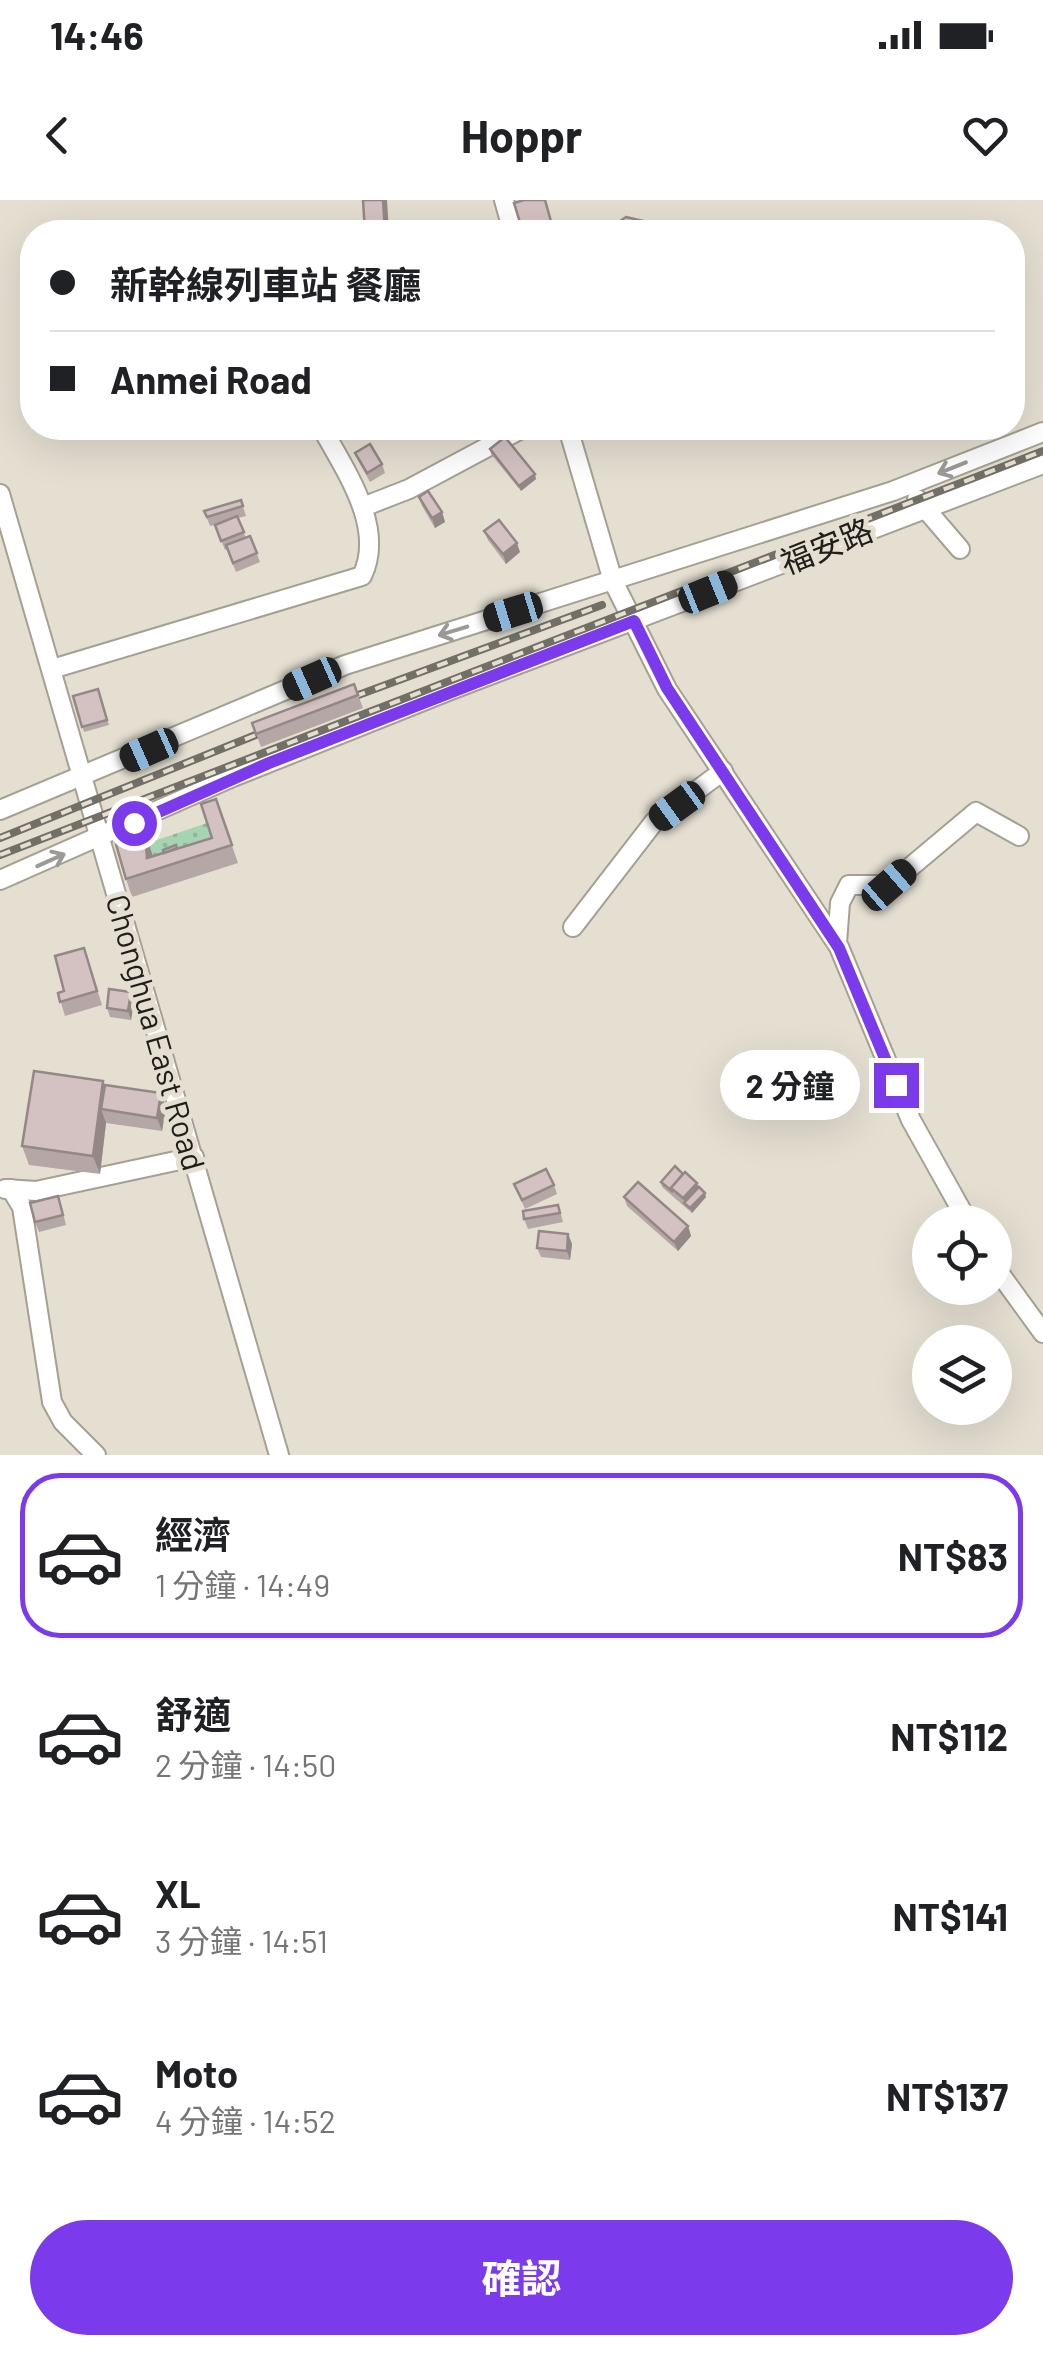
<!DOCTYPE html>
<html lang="zh-TW">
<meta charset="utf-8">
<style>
body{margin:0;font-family:Barlow,"Noto Sans TC",sans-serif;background:#f6f6f6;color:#202124;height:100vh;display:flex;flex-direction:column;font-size:38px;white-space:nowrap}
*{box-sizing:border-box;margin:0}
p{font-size:32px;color:#757577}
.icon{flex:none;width:55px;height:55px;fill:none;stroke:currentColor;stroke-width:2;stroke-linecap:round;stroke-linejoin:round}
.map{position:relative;height:1255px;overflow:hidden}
.sheet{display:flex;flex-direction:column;background:#fff;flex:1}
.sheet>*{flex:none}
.banner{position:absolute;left:20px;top:20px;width:1005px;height:220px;border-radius:40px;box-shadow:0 10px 40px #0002;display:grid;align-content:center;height:220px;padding:0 30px;background:#fff}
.tools{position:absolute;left:912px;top:1005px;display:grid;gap:20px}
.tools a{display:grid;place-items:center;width:100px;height:100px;border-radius:50%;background:#fff;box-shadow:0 10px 40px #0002;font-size:50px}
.end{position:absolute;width:45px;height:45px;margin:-22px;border:12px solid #7c3aed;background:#fff;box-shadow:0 0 0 5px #fff}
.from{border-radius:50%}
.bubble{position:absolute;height:70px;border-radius:35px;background:#fff;box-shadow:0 10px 40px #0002;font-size:32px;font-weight:700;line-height:70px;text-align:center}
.car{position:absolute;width:30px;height:60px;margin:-30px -15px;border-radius:12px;box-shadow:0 0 8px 2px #0007;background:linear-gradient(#222 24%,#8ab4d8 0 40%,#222 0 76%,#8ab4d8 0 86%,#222 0)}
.banner b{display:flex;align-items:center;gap:35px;height:95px;font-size:38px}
.banner b+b{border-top:2px solid #e0e0e0}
.banner i{width:25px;height:25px;background:#202124}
ul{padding:18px 0 0;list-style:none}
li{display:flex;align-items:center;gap:30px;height:165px;margin:0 20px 15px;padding:0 10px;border:5px solid transparent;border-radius:40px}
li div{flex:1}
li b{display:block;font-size:38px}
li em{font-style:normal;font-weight:700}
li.active{border-color:#7c3aed}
li>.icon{width:90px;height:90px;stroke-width:1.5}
.button{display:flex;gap:20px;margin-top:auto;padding:20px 30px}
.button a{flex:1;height:115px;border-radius:60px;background:#7c3aed;color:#fff;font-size:40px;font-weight:700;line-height:115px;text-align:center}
.status{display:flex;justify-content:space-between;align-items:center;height:70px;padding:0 50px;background:#fff;direction:ltr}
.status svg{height:28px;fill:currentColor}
header{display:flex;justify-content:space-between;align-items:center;height:130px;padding:0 30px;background:#fff;font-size:45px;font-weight:700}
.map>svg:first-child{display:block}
.park{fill:url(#park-dots)}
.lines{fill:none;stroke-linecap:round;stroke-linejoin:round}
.minor-casing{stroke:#a5a092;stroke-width:22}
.minor{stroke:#fff;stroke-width:18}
.rail-casing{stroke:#726f66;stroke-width:8}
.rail{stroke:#e4dfd1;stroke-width:4;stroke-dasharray:11;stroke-linecap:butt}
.wall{fill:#b5a7a6}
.shaded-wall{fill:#948887}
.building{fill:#d3c2c1;stroke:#948887;stroke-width:2.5}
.oneway{stroke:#9b9a98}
.route{stroke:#7c3aed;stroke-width:12}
.labels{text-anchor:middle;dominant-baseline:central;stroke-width:10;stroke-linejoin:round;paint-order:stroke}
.street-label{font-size:32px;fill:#201e19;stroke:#e4dfd1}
</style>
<div class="status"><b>14:46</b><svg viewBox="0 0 49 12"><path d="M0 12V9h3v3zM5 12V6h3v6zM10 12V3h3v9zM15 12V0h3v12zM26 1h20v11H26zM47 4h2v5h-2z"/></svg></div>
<header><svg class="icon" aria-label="back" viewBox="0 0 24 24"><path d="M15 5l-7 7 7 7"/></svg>Hoppr<svg class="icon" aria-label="heart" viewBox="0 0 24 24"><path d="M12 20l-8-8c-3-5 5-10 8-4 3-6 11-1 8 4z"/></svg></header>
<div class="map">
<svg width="1043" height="1255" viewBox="0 0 1043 1255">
<defs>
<pattern id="park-dots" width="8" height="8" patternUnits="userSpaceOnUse" patternTransform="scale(2.5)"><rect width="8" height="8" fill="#a6d4b3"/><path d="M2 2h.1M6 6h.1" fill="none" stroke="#8fb699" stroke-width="1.8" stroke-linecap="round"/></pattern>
</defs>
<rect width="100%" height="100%" fill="#e4dfd1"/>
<path class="park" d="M207,623L218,656L155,664L142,645Z"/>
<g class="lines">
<defs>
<g id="minor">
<path d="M504,0L513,32"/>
<path d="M568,228L613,381L667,489L839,747L911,920L968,1022"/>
<path d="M0,294L279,1255"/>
<path d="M917,299L960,349"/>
<path d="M363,307L409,289L523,228"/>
<path d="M52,469L362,376C386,327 344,269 322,228"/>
<path d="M0,610L345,465L893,291L1043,232"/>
<path d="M0,680L233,577L451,490L1043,264"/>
<path d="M573,727L654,622L723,571"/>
<path d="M837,743L840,703L849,685H889L976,612L1019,636"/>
<path d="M5,989L36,991L194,957"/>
<path d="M11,989L22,1007L52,1202L63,1222L96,1255"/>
<path d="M995,1067L1043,1133"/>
</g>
</defs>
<use href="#minor" class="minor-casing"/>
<use href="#minor" class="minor"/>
<defs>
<g id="rail">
<path d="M334,504L602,405"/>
<path d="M0,638L283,524"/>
<path d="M0,655L1043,251"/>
</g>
</defs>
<use href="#rail" class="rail-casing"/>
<use href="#rail" class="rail"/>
</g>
<g class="wall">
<path d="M490,249L536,279L521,291L491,254Z"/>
<path d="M355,253L382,264L385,273L370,282L359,262Z"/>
<path d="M419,297L442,312L445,322L435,328L422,306Z"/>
<path d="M241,300L246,316L238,318L246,338L250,336L260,362L236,372L227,349L225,350L215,325L219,324L210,326L204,311Z"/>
<path d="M484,331L520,352L506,364L488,340Z"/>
<path d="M354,484L363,508L261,547L252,523Z"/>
<path d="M98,489L109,525L84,532L73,496Z"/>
<path d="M216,599L238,663L132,697L126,679L138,636L145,634L152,657L212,638Z"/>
<path d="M84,748L102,805L65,816L58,793L64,791Z"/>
<path d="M134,802L131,820L110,817L107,808Z"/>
<path d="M103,881L105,885L161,893L166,907L162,931L106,923L100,974L29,965L22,946Z"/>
<path d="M683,974L697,983L706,997L692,1013L662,987L661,982Z"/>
<path d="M514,984L554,985L557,994L525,1009Z"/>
<path d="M624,997L688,1026L691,1036L678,1051L627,1006Z"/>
<path d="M61,1005L66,1025L39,1032L35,1022Z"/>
<path d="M558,1005L563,1022L528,1029L524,1019Z"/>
<path d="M568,1034L572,1044L570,1060L541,1057L537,1048Z"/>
</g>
<g class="shaded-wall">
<path d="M383,0H387L389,32H385Z"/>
<path d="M535,274L536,279L521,291L519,286Z"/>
<path d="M442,312L445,322L435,328L432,318Z"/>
<path d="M517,343L520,352L506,364L503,354Z"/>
<path d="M145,634L152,653L153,670L147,658Z"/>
<path d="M131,792L134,802L131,820L128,811Z"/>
<path d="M103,881L110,899L101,909L106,923L100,974L93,956Z"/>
<path d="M161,893L166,907L162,931L157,918Z"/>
<path d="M697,983L700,992L685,1003L683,998Z"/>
<path d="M705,993L706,997L692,1013L690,1008Z"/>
<path d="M688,1026L691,1036L678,1051L674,1042Z"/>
<path d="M568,1034L572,1044L570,1060L567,1051Z"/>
</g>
<g class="building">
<path d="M363,0H383L385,32H365Z"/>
<path d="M524,0H545L554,32H523L514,3Z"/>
<path d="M626,17L647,22L657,32H604Z"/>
<path d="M505,237L535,274L519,286L490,249Z"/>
<path d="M370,244L382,264L367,273L355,253Z"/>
<path d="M428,291L442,312L432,318L419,297Z"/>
<path d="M241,300L243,306L207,317L204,311Z"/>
<path d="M237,316L244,332L221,341L215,325Z"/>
<path d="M499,320L517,343L503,354L484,331Z"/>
<path d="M250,336L257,353L233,363L226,345Z"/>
<path d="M354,484L358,495L256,534L252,523Z"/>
<path d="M98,489L107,520L82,527L73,496Z"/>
<path d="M216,599L232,645L126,679L113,634L135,627L138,637L145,634L147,658L212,638L201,604Z"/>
<path d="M176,645L177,648L164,653L163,650Z"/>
<path d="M84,748L97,791L60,802L58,793L64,791L55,756Z"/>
<path d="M109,789L131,792L128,811L107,808Z"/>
<path d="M34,871L103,881L93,956L22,946Z"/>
<path d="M105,885L161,893L157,918L101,909Z"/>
<path d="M675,966L683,974L671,988L673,992L661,982Z"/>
<path d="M546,969L554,985L522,1000L514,984Z"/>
<path d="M685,972L697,983L683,998L671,988Z"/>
<path d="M638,982L688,1026L674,1042L624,997Z"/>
<path d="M699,987L705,993L690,1008L684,1003Z"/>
<path d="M58,996L63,1015L35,1022L30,1003Z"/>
<path d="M558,1005L560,1013L524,1019L523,1011Z"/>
<path d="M539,1031L568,1034L567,1051L537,1048Z"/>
</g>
<defs><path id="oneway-shaft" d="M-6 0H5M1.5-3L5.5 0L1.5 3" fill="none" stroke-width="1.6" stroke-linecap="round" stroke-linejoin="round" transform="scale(2.5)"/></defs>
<g class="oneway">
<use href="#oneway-shaft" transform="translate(952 268) rotate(158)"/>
<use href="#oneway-shaft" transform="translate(453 431) rotate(163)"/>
<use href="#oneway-shaft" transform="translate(51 660) rotate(-24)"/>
</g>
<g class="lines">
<path class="route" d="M134,623L269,563L634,421L667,488L839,748L896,885"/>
</g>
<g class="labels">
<g class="street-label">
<text transform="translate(826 345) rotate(-22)">福安路</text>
<text transform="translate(157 832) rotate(74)">Chonghua East Road</text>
</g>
</g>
</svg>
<div class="tools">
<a><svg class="icon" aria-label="locate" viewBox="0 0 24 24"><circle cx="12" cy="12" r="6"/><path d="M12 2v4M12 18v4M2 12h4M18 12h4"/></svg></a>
<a><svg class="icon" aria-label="layers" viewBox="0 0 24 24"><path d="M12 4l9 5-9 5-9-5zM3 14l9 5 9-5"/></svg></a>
</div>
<i class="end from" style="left:134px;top:623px"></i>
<i class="end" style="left:896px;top:885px"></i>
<div class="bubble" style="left:720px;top:850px;width:140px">2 分鐘</div>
<i class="car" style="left:708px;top:392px;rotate:68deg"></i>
<i class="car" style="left:513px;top:412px;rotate:253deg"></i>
<i class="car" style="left:312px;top:479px;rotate:246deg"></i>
<i class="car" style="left:149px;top:550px;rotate:246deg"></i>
<i class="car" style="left:677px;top:606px;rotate:234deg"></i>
<i class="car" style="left:889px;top:685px;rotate:49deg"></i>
<div class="banner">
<b><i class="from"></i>新幹線列車站 餐廳</b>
<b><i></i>Anmei Road</b>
</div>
</div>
<section class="sheet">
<ul>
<li class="active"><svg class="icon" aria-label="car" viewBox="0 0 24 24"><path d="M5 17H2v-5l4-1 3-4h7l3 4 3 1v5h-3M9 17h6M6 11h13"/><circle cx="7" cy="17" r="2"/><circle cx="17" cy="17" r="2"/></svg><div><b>經濟</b><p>1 分鐘 · 14:49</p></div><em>NT$83</em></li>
<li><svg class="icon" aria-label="car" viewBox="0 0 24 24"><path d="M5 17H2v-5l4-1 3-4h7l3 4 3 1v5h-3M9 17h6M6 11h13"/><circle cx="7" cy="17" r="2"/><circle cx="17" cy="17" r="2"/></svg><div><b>舒適</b><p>2 分鐘 · 14:50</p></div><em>NT$112</em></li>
<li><svg class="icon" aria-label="car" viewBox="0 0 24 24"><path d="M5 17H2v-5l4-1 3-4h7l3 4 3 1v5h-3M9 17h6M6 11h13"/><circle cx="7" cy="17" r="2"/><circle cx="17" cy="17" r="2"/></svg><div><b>XL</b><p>3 分鐘 · 14:51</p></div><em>NT$141</em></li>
<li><svg class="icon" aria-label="car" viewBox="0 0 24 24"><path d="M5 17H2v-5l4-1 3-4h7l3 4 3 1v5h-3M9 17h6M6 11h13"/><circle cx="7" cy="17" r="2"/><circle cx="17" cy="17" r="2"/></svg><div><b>Moto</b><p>4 分鐘 · 14:52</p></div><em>NT$137</em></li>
</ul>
<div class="button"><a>確認</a></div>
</section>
